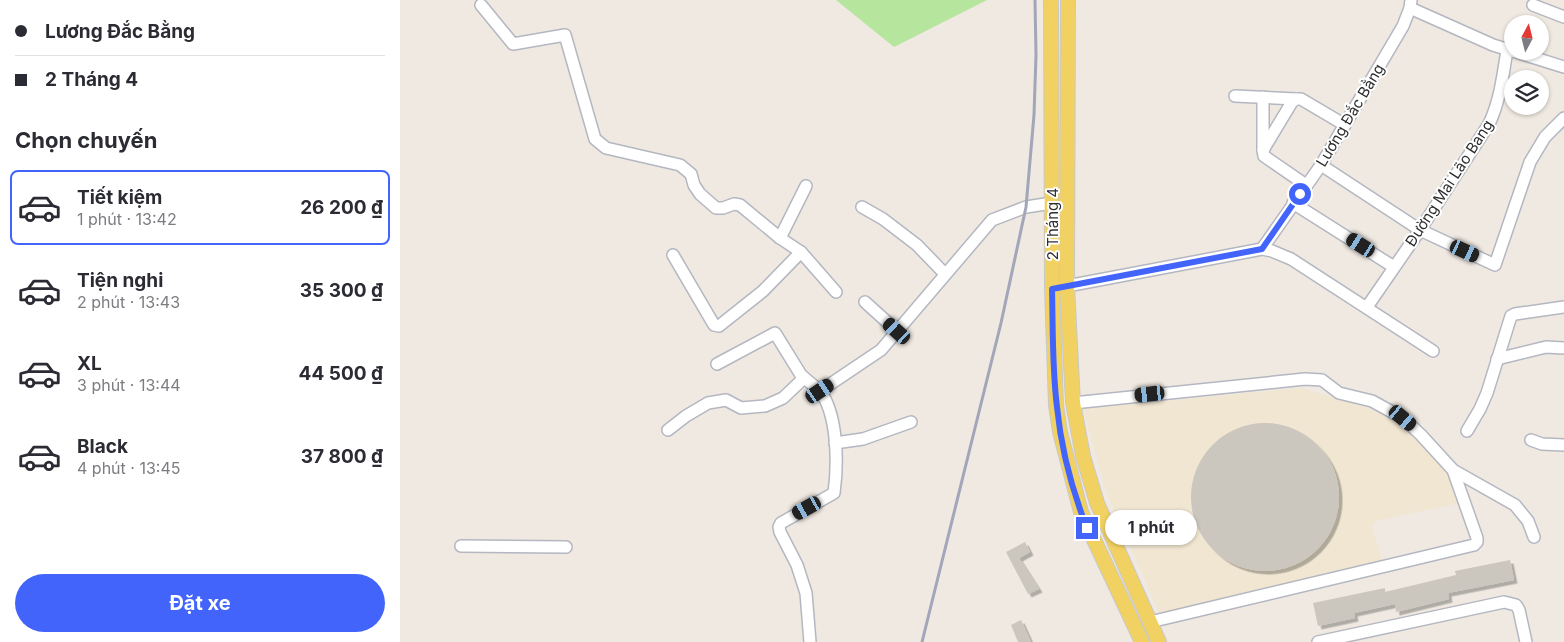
<!DOCTYPE html>
<html lang="vi">
<meta charset="utf-8">
<style>
body{margin:0;font-family:Inter,sans-serif;background:#f7f7f7;color:#2b2b33;height:100vh;display:flex;flex-direction:column;font-size:19px;white-space:nowrap}
*{box-sizing:border-box;margin:0}
p{font-size:16px;color:#7c7c81}
.icon{flex:none;width:28px;height:28px;fill:none;stroke:currentColor;stroke-width:2;stroke-linecap:round;stroke-linejoin:round}
.map{position:relative;flex:1;overflow:hidden}
.details{display:flex;flex-direction:column;background:#fff;width:400px}
.details>*{flex:none}
.guide{display:grid;align-content:center;height:110px;padding:0 15px;background:#fff}
.needle{width:32px;rotate:7deg}
.fabs{position:absolute;left:1104px;top:15px;display:grid;gap:10px}
.fabs a{display:grid;place-items:center;width:45px;height:45px;border-radius:50%;background:#fff;box-shadow:0 1px 4px #0004;font-size:25px}
.end{position:absolute;width:22px;height:22px;margin:-11px;border:6px solid #4264fb;background:#fff;box-shadow:0 0 0 2px #fff}
.from{border-radius:50%}
.bubble{position:absolute;height:35px;border-radius:18px;background:#fff;box-shadow:0 1px 4px #0004;font-size:16px;font-weight:700;line-height:35px;text-align:center}
.car{position:absolute;width:15px;height:30px;margin:-15px -8px;border-radius:6px;box-shadow:0 0 4px 1px #0007;background:linear-gradient(#222 24%,#8ab4d8 0 40%,#222 0 76%,#8ab4d8 0 86%,#222 0)}
.guide b{display:flex;align-items:center;gap:18px;height:48px;font-size:19px}
.guide b+b{border-top:1px solid #e1e1e2}
.guide i{width:12px;height:12px;background:#2b2b33}
ul{padding:0;list-style:none}
li{display:flex;align-items:center;gap:15px;height:75px;margin:0 10px 8px;padding:0 5px;border:2px solid transparent;border-radius:8px}
li div{flex:1}
li b{display:block;font-size:19px}
li em{font-style:normal;font-weight:700}
li.on{border-color:#4264fb}
li>.icon{width:45px;height:45px;stroke-width:1.5}
h2{padding:0 15px;font-size:22px;line-height:60px}
.button{display:flex;gap:10px;margin-top:auto;padding:10px 15px}
.button a{flex:1;height:58px;border-radius:30px;background:#4264fb;color:#fff;font-size:20px;font-weight:700;line-height:58px;text-align:center}
main{display:flex;flex:1;min-height:0}
.map>svg:first-child{display:block}
.education{fill:#f0e6d1}
.green{fill:#b6e59e}
.building{fill:#cbc7bf;filter:url(#shadow)}
.lines{fill:none;stroke-linecap:round;stroke-linejoin:round}
.minor-casing{stroke:#b4b7c1;stroke-width:14}
.major-casing{stroke:#c9c9c9;stroke-width:16}
.minor{stroke:#fff;stroke-width:11}
.major{stroke:#f2d163;stroke-width:14}
.rail{stroke:#a3a6b8;stroke-width:3}
.route{stroke:#4264fb;stroke-width:6}
.labels{text-anchor:middle;dominant-baseline:central;stroke-width:4;stroke-linejoin:round;paint-order:stroke}
.street-label{font-size:15px;fill:#2e2e2e;stroke:#fff}
</style>
<main>
<section class="details">
<div class="guide">
<b><i class="from"></i>Lương Đắc Bằng</b>
<b><i></i>2 Tháng 4</b>
</div>
<h2>Chọn chuyến</h2>
<ul>
<li class="on"><svg class="icon" aria-label="car" viewBox="0 0 24 24"><path d="M5 17H2v-5l4-1 3-4h7l3 4 3 1v5h-3M9 17h6M6 11h13"/><circle cx="7" cy="17" r="2"/><circle cx="17" cy="17" r="2"/></svg><div><b>Tiết kiệm</b><p>1 phút · 13:42</p></div><em>26 200 ₫</em></li>
<li><svg class="icon" aria-label="car" viewBox="0 0 24 24"><path d="M5 17H2v-5l4-1 3-4h7l3 4 3 1v5h-3M9 17h6M6 11h13"/><circle cx="7" cy="17" r="2"/><circle cx="17" cy="17" r="2"/></svg><div><b>Tiện nghi</b><p>2 phút · 13:43</p></div><em>35 300 ₫</em></li>
<li><svg class="icon" aria-label="car" viewBox="0 0 24 24"><path d="M5 17H2v-5l4-1 3-4h7l3 4 3 1v5h-3M9 17h6M6 11h13"/><circle cx="7" cy="17" r="2"/><circle cx="17" cy="17" r="2"/></svg><div><b>XL</b><p>3 phút · 13:44</p></div><em>44 500 ₫</em></li>
<li><svg class="icon" aria-label="car" viewBox="0 0 24 24"><path d="M5 17H2v-5l4-1 3-4h7l3 4 3 1v5h-3M9 17h6M6 11h13"/><circle cx="7" cy="17" r="2"/><circle cx="17" cy="17" r="2"/></svg><div><b>Black</b><p>4 phút · 13:45</p></div><em>37 800 ₫</em></li>
</ul>
<div class="button"><a>Đặt xe</a></div>
</section>
<div class="map">
<svg width="1164" height="642" viewBox="0 0 1164 642">
<defs>
<filter id="shadow"><feDropShadow dx="3.5" dy="3.5" stdDeviation="0" flood-color="#0004"/></filter>
</defs>
<rect width="100%" height="100%" fill="#efe9e1"/>
<path class="education" d="M900,388L966,407L988,416L1011,435L1051,475L1059,503L975,521L972,527L983,564L760,615L706,491L683,409Z"/>
<path class="green" d="M436,0H587L494,47Z"/>
<g class="building">
<circle cx="865" cy="497" r="74"/>
<path d="M625,542L630,552L619,558L639,589L628,594L606,552Z"/>
<path d="M1110,560L1114,580L1048,593L1049,599L996,612L995,604L954,613L955,618L918,626L913,603L985,588V592L1056,575L1055,571Z"/>
<path d="M621,620L631,642H618L611,625Z"/>
</g>
<g class="lines">
<defs>
<g id="minor">
<path d="M81,5L113,44L165,35L195,139L206,148L280,165L291,174L294,185L300,194L316,208H323L334,204L340,205L380,238L401,252L436,292"/>
<path d="M1133,5L1164,17"/>
<path d="M1010,8L1093,45L1164,67"/>
<path d="M835,96L896,99"/>
<path d="M863,97V150L864,156L906,185"/>
<path d="M863,150L892,102L896,99H901L945,125"/>
<path d="M921,165L1020,230L1095,265L1130,162L1145,137L1164,118"/>
<path d="M893,203L994,267"/>
<path d="M462,207L483,219L517,245L545,274"/>
<path d="M380,238L406,186"/>
<path d="M862,249L921,165L1003,26L1010,8L1011,0"/>
<path d="M273,255L314,325L319,326L363,291L401,252"/>
<path d="M667,286L862,249L872,251L891,259L1033,351"/>
<path d="M465,302L497,331"/>
<path d="M967,307L1020,230L1089,124C1100,101 1103,75 1107,50"/>
<path d="M1097,359L1146,347L1164,348"/>
<path d="M317,364L375,333L401,375L420,391L481,350L592,220L626,207L652,203"/>
<path d="M673,403L905,379L922,380L939,393L972,401L1003,418L1021,435L1053,470L1115,505L1128,521L1134,537"/>
<path d="M268,430L286,416L308,403L326,400L341,408L365,406L383,398L404,378"/>
<path d="M1067,431L1080,409L1087,393L1111,316L1115,314L1164,307"/>
<path d="M1131,440L1142,444L1164,445"/>
<path d="M435,443L463,439L511,422"/>
<path d="M61,546L166,547"/>
<path d="M750,622L1074,545L1077,542V538L1053,470"/>
<path d="M410,642L406,593L397,565L380,532L379,527L381,523L434,493C438,464 438,415 420,391"/>
<path d="M918,642L1104,602L1116,605L1119,610L1126,642"/>
</g>
<g id="major">
<path d="M651,0L652,289L656,405L660,432L681,512L742,642"/>
<path d="M668,0L667,286L673,403L683,456L697,503L759,642"/>
</g>
</defs>
<use href="#minor" class="minor-casing"/>
<use href="#major" class="major-casing"/>
<use href="#minor" class="minor"/>
<use href="#major" class="major"/>
<path class="rail" d="M522,642L601,323L626,207L634,115L636,55L635,0"/>
</g>
<g class="lines">
<path class="route" d="M687,528C672,490 661,448 657,407C652,368 653,328 652,289L862,249L900,194"/>
</g>
<g class="labels">
<g class="street-label">
<text transform="translate(950 115) rotate(-59)">Lương Đắc Bằng</text>
<text transform="translate(1049 183) rotate(-57)">Đường Mai Lão Bang</text>
<text transform="translate(652 224) rotate(-90)">2 Tháng 4</text>
</g>
</g>
</svg>
<div class="fabs">
<a><svg class="needle" viewBox="-14 -14 28 28"><path d="M0-13l5 13h-10z" fill="#e53935"/><path d="M0 13l5-13h-10z" fill="#7c7c81"/></svg></a>
<a><svg class="icon" aria-label="layers" viewBox="0 0 24 24"><path d="M12 4l9 5-9 5-9-5zM3 14l9 5 9-5"/></svg></a>
</div>
<i class="end from" style="left:900px;top:194px"></i>
<i class="end" style="left:687px;top:528px"></i>
<div class="bubble" style="left:705px;top:510px;width:92px">1 phút</div>
<i class="car" style="left:961px;top:245px;rotate:302deg"></i>
<i class="car" style="left:1065px;top:251px;rotate:115deg"></i>
<i class="car" style="left:497px;top:331px;rotate:312deg"></i>
<i class="car" style="left:420px;top:391px;rotate:56deg"></i>
<i class="car" style="left:750px;top:394px;rotate:264deg"></i>
<i class="car" style="left:1003px;top:418px;rotate:130deg"></i>
<i class="car" style="left:407px;top:508px;rotate:241deg"></i>
</div>
</main>
